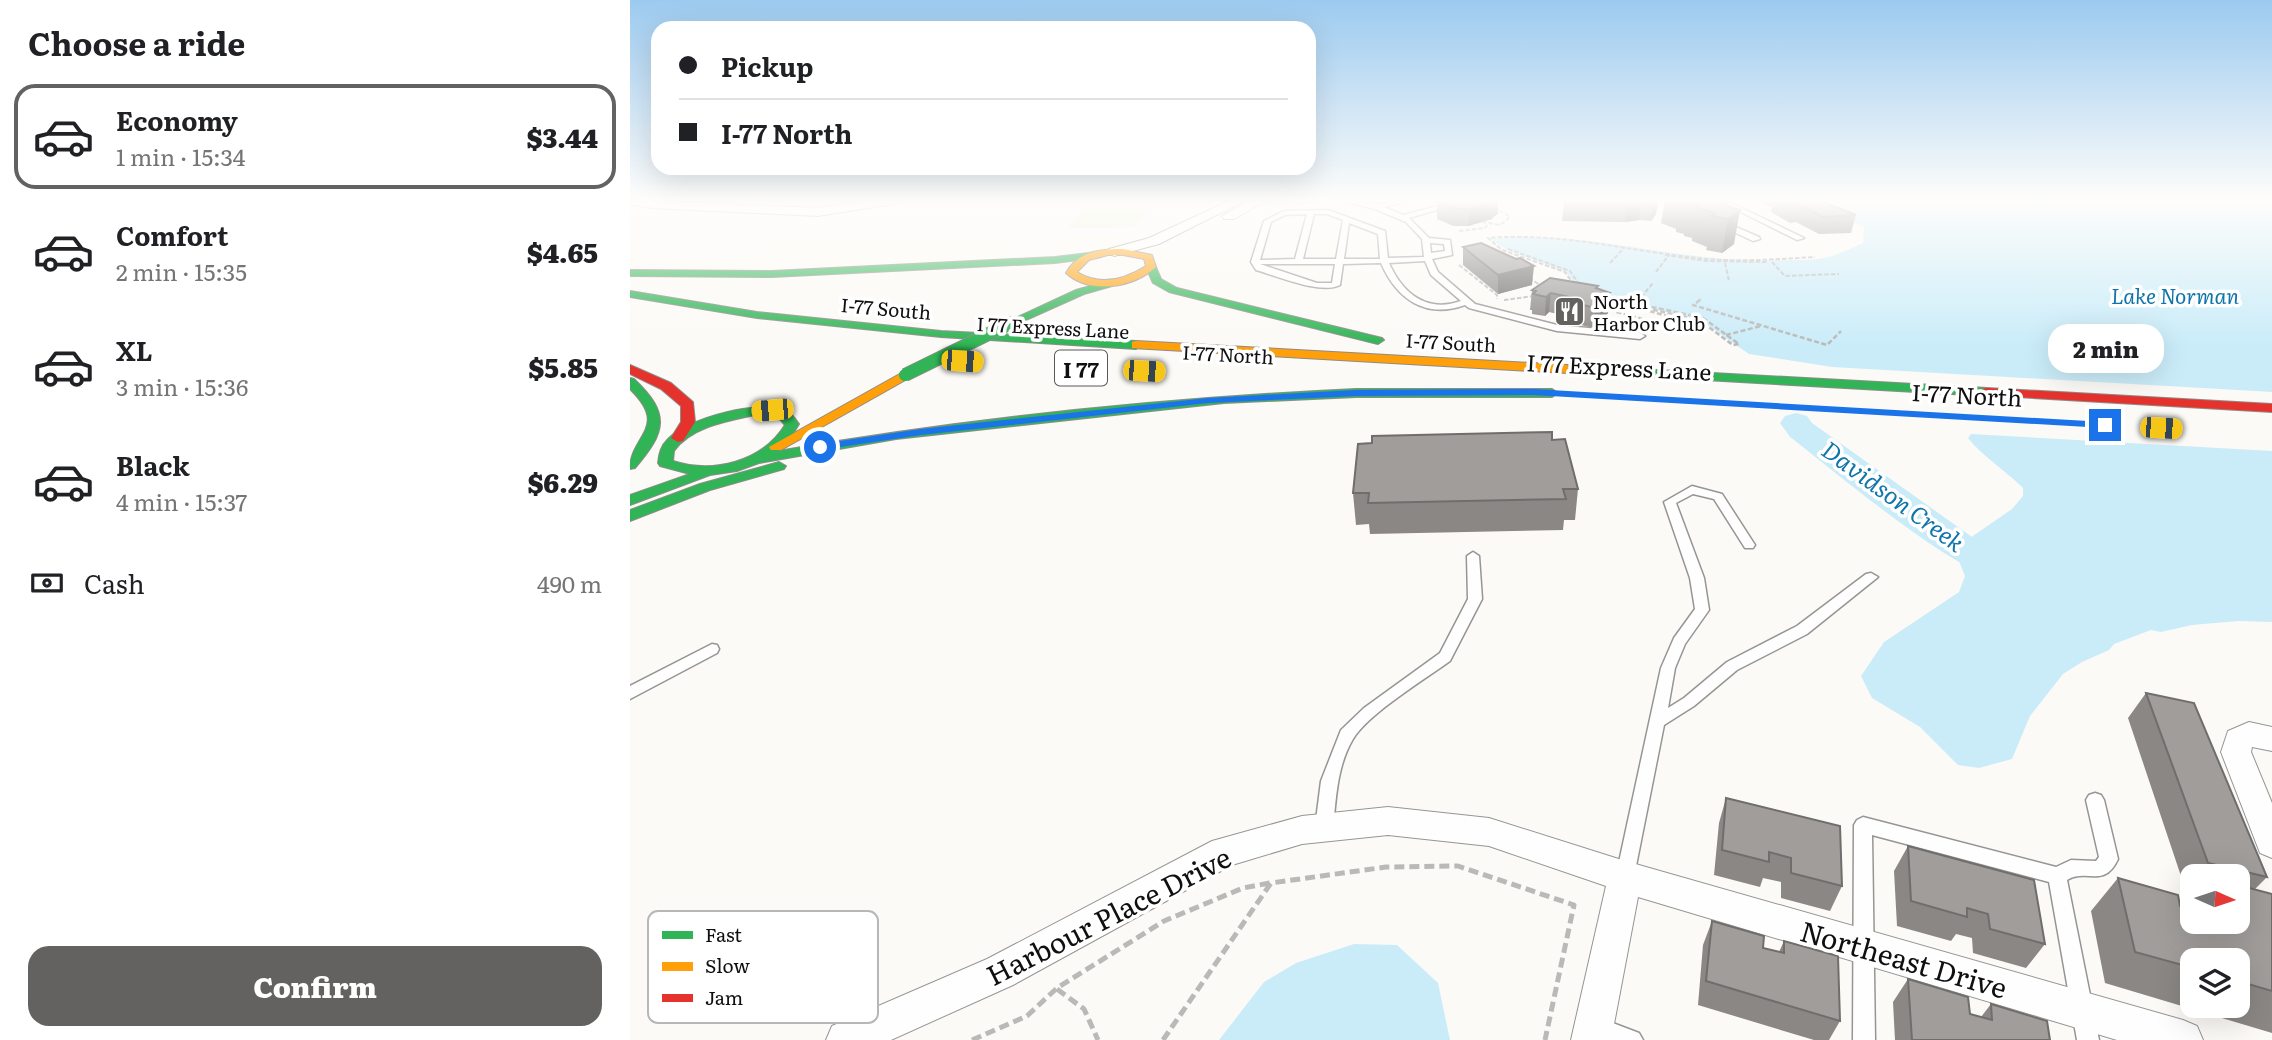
<!DOCTYPE html>
<meta charset="utf-8">
<style>
body{margin:0;font-family:Literata,serif;background:#f2f2f2;color:#202124;height:100vh;display:flex;flex-direction:column;font-size:26px;white-space:nowrap}
*{box-sizing:border-box;margin:0}
p{font-size:23px;color:#757577}
.icon{flex:none;width:38px;height:38px;fill:none;stroke:currentColor;stroke-width:2;stroke-linecap:round;stroke-linejoin:round}
.map{position:relative;flex:1;overflow:hidden}
.drawer{display:flex;flex-direction:column;background:#fff;width:630px}
.drawer>*{flex:none}
.guide{position:absolute;left:21px;top:21px;width:665px;height:154px;border-radius:21px;box-shadow:0 7px 28px #0002;display:grid;align-content:center;height:154px;padding:0 28px;background:#fff}
.needle{width:46px;rotate:93deg}
.controls{position:absolute;left:1550px;top:864px;display:grid;gap:14px}
.controls a{display:grid;place-items:center;width:70px;height:70px;border-radius:14px;background:#fff;box-shadow:0 7px 28px #0002;font-size:35px}
.end{position:absolute;width:32px;height:32px;margin:-16px;border:9px solid #1a73e8;background:#fff;box-shadow:0 0 0 4px #fff}
.from{border-radius:50%}
.bubble{position:absolute;height:49px;border-radius:21px;background:#fff;box-shadow:0 7px 28px #0002;font-size:23px;font-weight:800;line-height:49px;text-align:center}
.car{position:absolute;width:21px;height:42px;margin:-21px -10px;border-radius:9px;box-shadow:0 0 5px 2px #0007;background:linear-gradient(#f5c518 24%,#345 0 40%,#f5c518 0 76%,#345 0 86%,#f5c518 0)}
.guide b{display:flex;align-items:center;gap:24px;height:66px;font-size:26px}
.guide b+b{border-top:2px solid #e0e0e0}
.guide i{width:18px;height:18px;background:#202124}
ul{padding:0;list-style:none}
li{display:flex;align-items:center;gap:21px;height:105px;margin:0 14px 10px;padding:0 14px;border:4px solid transparent;border-radius:21px}
li div{flex:1}
li b{display:block;font-size:26px}
li em{font-style:normal;font-weight:800}
li.on{border-color:#636260}
li>.icon{width:63px;height:63px;stroke-width:1.5}
h2{padding:0 28px;font-size:32px;line-height:84px}
.pay{display:flex;align-items:center;gap:18px;height:77px;padding:0 28px;font-size:26px}
.pay p{margin-inline-start:auto}
.button{display:flex;gap:14px;margin-top:auto;padding:14px 28px}
.button a{flex:1;height:80px;border-radius:21px;background:#636260;color:#fff;font-size:28px;font-weight:800;line-height:80px;text-align:center}
main{display:flex;flex:1;min-height:0}
.map>svg:first-child{display:block}
.green{fill:#e8f3d4}
.water{fill:#caecf9}
.lines{fill:none;stroke-linecap:round;stroke-linejoin:round}
.river{fill:#caecf9;fill-rule:evenodd}
.lane-casing{stroke:#969594;stroke-width:3}
.street-casing{stroke:#969594;stroke-width:2}
.fast-casing{stroke:#8d8c8a;stroke-width:2}
.slow-casing{stroke:#8d8c8a;stroke-width:2}
.jam-casing{stroke:#8d8c8a;stroke-width:2}
.path-far2{stroke:#b9b9b8;stroke-width:2;stroke-dasharray:4.5 2;stroke-linecap:butt}
.path-far1{stroke:#b9b9b8;stroke-width:2.5;stroke-dasharray:5 2.5;stroke-linecap:butt}
.path{stroke:#b9b9b8;stroke-width:5;stroke-dasharray:10 5;stroke-linecap:butt}
.lane{fill:#fffefe;fill-rule:evenodd}
.street{fill:#fffefe;fill-rule:evenodd}
.fast{fill:#30b455;fill-rule:evenodd}
.slow{fill:#ff9f0a;fill-rule:evenodd}
.jam{fill:#e5322d;fill-rule:evenodd}
.fast-bridge-casing{stroke:#8d8c8a;stroke-width:14;stroke-linecap:butt}
.fast-bridge{stroke:#30b455;stroke-width:12}
.wall{fill:#8a8785;fill-rule:evenodd}
.shaded-wall{fill:#706e6c}
.building{fill:#a09d9b;stroke:#706e6c;stroke-width:2}
.route{fill:#1a73e8}
.labels{text-anchor:middle;dominant-baseline:central;stroke-width:7;stroke-linejoin:round;paint-order:stroke}
.far-poi-label{font-size:19px;fill:#101010;stroke:#fff;text-anchor:start}
.far-street-label{font-size:19px;fill:#101010;stroke:#fff}
.far-water-label{font-size:21px;font-style:italic;fill:#1075aa;stroke:#fff}
.shield{fill:#fff;stroke:#585858;stroke-width:2}
.shield-label{font-size:21px;font-weight:bold;fill:#101010}
.street-label{font-size:23px;fill:#101010;stroke:#fff}
.water-label{font-size:24px;font-style:italic;fill:#1075aa;stroke:#fff}
.near-street-label{font-size:28px;fill:#101010;stroke:#fff}
.key{fill:#fff;stroke:#b7b7b7;stroke-width:2}
.key-label{font-size:19px;fill:#101010}
</style>
<main>
<section class="drawer">
<h2>Choose a ride</h2>
<ul>
<li class="on"><svg class="icon" aria-label="car" viewBox="0 0 24 24"><path d="M5 17H2v-5l4-1 3-4h7l3 4 3 1v5h-3M9 17h6M6 11h13"/><circle cx="7" cy="17" r="2"/><circle cx="17" cy="17" r="2"/></svg><div><b>Economy</b><p>1 min · 15:34</p></div><em>$3.44</em></li>
<li><svg class="icon" aria-label="car" viewBox="0 0 24 24"><path d="M5 17H2v-5l4-1 3-4h7l3 4 3 1v5h-3M9 17h6M6 11h13"/><circle cx="7" cy="17" r="2"/><circle cx="17" cy="17" r="2"/></svg><div><b>Comfort</b><p>2 min · 15:35</p></div><em>$4.65</em></li>
<li><svg class="icon" aria-label="car" viewBox="0 0 24 24"><path d="M5 17H2v-5l4-1 3-4h7l3 4 3 1v5h-3M9 17h6M6 11h13"/><circle cx="7" cy="17" r="2"/><circle cx="17" cy="17" r="2"/></svg><div><b>XL</b><p>3 min · 15:36</p></div><em>$5.85</em></li>
<li><svg class="icon" aria-label="car" viewBox="0 0 24 24"><path d="M5 17H2v-5l4-1 3-4h7l3 4 3 1v5h-3M9 17h6M6 11h13"/><circle cx="7" cy="17" r="2"/><circle cx="17" cy="17" r="2"/></svg><div><b>Black</b><p>4 min · 15:37</p></div><em>$6.29</em></li>
</ul>
<div class="pay"><svg class="icon" aria-label="cash" viewBox="0 0 24 24"><path d="M3 7h18v10H3z"/><circle cx="12" cy="12" r="2"/></svg>Cash<p>490 m</p></div>
<div class="button"><a>Confirm</a></div>
</section>
<div class="map">
<svg width="1642" height="1040" viewBox="0 0 1642 1040">
<rect width="100%" height="100%" fill="#fcfaf6"/>
<path class="green" d="M455,208H518L504,227L438,228Z"/>
<g class="water">
<path d="M1185,200H1642V392L1202,367L1119,354L1070,320L951,292L936,272L877,250L861,239C958,228 1052,265 1150,260C1165,260 1183,261 1198,257C1210,254 1221,248 1233,243L1234,227L1204,214Z"/>
<path d="M1341,434L1642,451V622L1609,621L1562,625L1531,632L1521,630L1484,644L1479,650L1452,662L1433,674L1400,716L1382,759L1349,768L1328,765L1290,727L1242,698L1231,676L1254,642L1329,592L1335,576L1324,549L1382,509L1393,496V488C1375,470 1354,458 1338,438Z"/>
<path d="M724,944L767,945L808,983L820,1040H589L634,982L666,963Z"/>
</g>
<g class="lines">
<path class="river" d="M1166,413L1177,416L1182,423L1342,537L1387,558L1393,567L1387,576C1382,577 1376,580 1371,579C1326,575 1201,468 1160,437L1150,423L1155,416Z"/>
<defs>
<g id="lane">
<path d="M616,200H689L686,202H619Z"/>
<path d="M709,200C721,200 732,204 745,204C756,205 768,200 780,200L754,207L773,215L831,200H841L779,218L799,238L820,240L822,255L802,259L808,272L845,304L927,325L1010,333L1015,336L1010,339L927,331L839,308L835,305C796,319 767,300 751,263L713,264L710,285C691,295 647,276 626,270L621,262L634,221L654,211L698,210L755,231L758,258L794,257L792,239L776,222L745,209ZM677,214L665,259L630,260L641,222L655,215ZM684,214H697L713,220L706,259H673ZM719,223L748,234L750,259H714ZM800,243L814,244L815,251L801,253ZM795,261L801,275L831,301C797,313 773,294 759,263ZM630,264H705L702,283H687Z"/>
<path d="M1087,200H1095L1174,238L1167,240Z"/>
<path d="M1094,222L1129,237L1130,239L1123,241L1091,226L1090,224Z"/>
<path d="M1062,486L1092,494L1125,545L1123,548H1115L1084,499L1063,494L1046,503L1074,578L1079,610L1055,644L1045,668L1038,708L1054,698L1097,662L1167,626L1236,574L1241,573L1248,577L1177,634L1107,670L1064,706L1034,725L1004,876L1001,882L995,884L989,882L986,876L1031,668L1044,638L1065,609L1060,578L1034,502Z"/>
<path d="M843,552L849,556L852,599L822,657L820,661C795,679 738,714 723,739C707,766 706,798 703,828L700,833L694,836L688,833L685,828L691,781L711,730L734,708L810,653L838,599L837,556Z"/>
<path d="M82,644L87,645L89,649L87,653L0,699V686Z"/>
<path d="M1465,793L1471,795L1474,800L1488,859C1474,889 1457,868 1437,880L1469,1040H1447L1419,882L1242,835L1245,1040H1223L1224,825L1227,820L1233,817L1426,867L1441,860L1466,861L1469,857L1456,800L1459,795Z"/>
<path d="M967,1017L1009,1033L1013,1040H974L960,1034L957,1027L960,1020Z"/>
</g>
<g id="street">
<path d="M0,200L188,208L241,200H269L263,204L188,216L22,208L0,204Z"/>
<path d="M601,200H616L529,244L484,256L477,252L479,249L519,238Z"/>
<path d="M621,200H636L604,219H594L592,216Z"/>
<path d="M1619,722L1642,727V751L1622,747L1621,752L1642,803V858L1630,853L1591,752L1598,731Z"/>
<path d="M758,807L859,818L995,861L1553,1020L1567,1026L1573,1040H1487L1008,897L981,1040H941L976,886L859,846L758,835L672,844L602,865L383,985L261,1040H196L202,1026L357,959L582,841L672,816Z"/>
</g>
<g id="fast">
<path d="M467,252L471,253V257L425,263L142,277L0,276V270L142,271L425,257Z"/>
<path d="M517,265H525L531,279L547,288L752,338L754,340L748,344L539,292L523,283L516,267Z"/>
<path d="M478,281L483,284L482,286L454,294L387,324L377,322L446,290Z"/>
<path d="M0,291L127,312L311,331L506,341L512,345L506,349L311,337L127,318L0,297Z"/>
<path d="M937,365L1357,388L1363,392L1357,396L933,372L931,369Z"/>
<path d="M0,378L4,379C41,414 36,432 5,468L0,469C0,435 40,428 0,389Z"/>
<path d="M726,389H922L928,393L922,397H726L594,403L266,439L129,463L107,471L80,475L0,505V495L60,474L30,466L28,463C29,453 31,446 38,439C58,418 132,398 158,412C162,414 166,420 169,424L158,442L148,451C339,418 533,398 726,389ZM125,415L149,418L155,425C132,462 83,474 43,461L44,451C61,427 97,421 125,415Z"/>
<path d="M149,462L156,466L154,469L80,490L0,521V510L70,484Z"/>
</g>
<g id="slow">
<path d="M493,249L522,255L526,267C503,288 460,295 436,273C448,251 470,249 493,249ZM478,255H493L514,259L516,266C494,280 470,286 447,272L459,260Z"/>
<path d="M506,341L937,365L943,369L937,373L502,348V342Z"/>
<path d="M275,371L281,375L279,378L151,450H141L139,447Z"/>
</g>
<g id="jam">
<path d="M0,365L41,383L63,402L65,422L53,441L48,442L41,438L51,422V406L31,389L0,374Z"/>
<path d="M1357,388L1642,404V412L1352,395V389Z"/>
</g>
</defs>
<use href="#lane" class="lane-casing"/>
<use href="#street" class="street-casing"/>
<use href="#fast" class="fast-casing"/>
<use href="#slow" class="slow-casing"/>
<use href="#jam" class="jam-casing"/>
<g class="path-far2">
<path d="M852,222L870,225L880,217L865,208"/>
<path d="M829,231L855,228L857,225"/>
<path d="M878,249L940,271L949,284"/>
<path d="M1035,255L1076,261L1138,262"/>
<path d="M1142,262L1155,276L1209,274"/>
<path d="M980,263L994,248"/>
<path d="M1095,263L1099,281"/>
<path d="M829,265L867,295V299"/>
<path d="M1026,272L1039,255"/>
<path d="M899,278L913,287"/>
<path d="M944,285L935,272L872,250L858,238C933,232 1003,252 1077,259C1113,262 1149,259 1185,257"/>
<path d="M977,297L998,302"/>
<path d="M975,299L987,302"/>
<path d="M874,300L904,296"/>
<path d="M1007,302L1023,283"/>
<path d="M1067,302L1071,299"/>
</g>
<g class="path-far1">
<path d="M979,300L1069,320L1103,345L1109,344L1073,318L990,300"/>
<path d="M1070,300L1063,305L1197,345L1211,331"/>
<path d="M1006,303L1009,300"/>
<path d="M974,304L983,311L1020,321"/>
<path d="M998,305L1037,316"/>
<path d="M980,307L997,306"/>
<path d="M1096,335L1131,326"/>
</g>
<g class="path">
<path d="M427,989L454,1009L468,1040"/>
<path d="M342,1040L397,1016L427,988L534,921L613,888L640,883"/>
<path d="M533,1040L641,883L756,867L828,866L944,905L915,1040"/>
</g>
<use href="#lane" class="lane"/>
<use href="#street" class="street"/>
<use href="#fast" class="fast"/>
<use href="#slow" class="slow"/>
<use href="#jam" class="jam"/>
<defs>
<path id="fast-bridge" d="M275,375L383,322"/>
</defs>
<use href="#fast-bridge" class="fast-bridge-casing"/>
<use href="#fast-bridge" class="fast-bridge"/>
</g>
<g class="wall">
<path d="M23,200H73L66,203L23,201Z"/>
<path d="M814,200H868V214L863,217L862,219L838,226H823L807,219V202Z"/>
<path d="M934,200H1028L1026,214L1021,221L1009,220L995,222L932,221Z"/>
<path d="M1035,200H1088L1098,202L1097,206L1104,244L1092,253L1076,250L1077,247L1062,241V238L1054,236V234L1046,232V229L1031,223Z"/>
<path d="M1127,200H1188L1226,215L1221,233L1189,234L1166,222L1160,223L1141,212L1142,206L1140,207Z"/>
<path d="M833,247L902,285L868,294L833,265Z"/>
<path d="M967,288L978,313L963,328L943,323L944,318L919,312L915,316L902,314V310H900L902,290Z"/>
<path d="M922,440L948,489L945,520H934L933,530L740,534L739,524L726,525L723,493Z"/>
<path d="M1516,693L1637,877L1625,889L1642,894V1033L1475,983L1461,911L1488,878L1549,903L1562,889L1555,888L1498,718ZM1563,877H1608V922H1563ZM1563,961H1608V1006H1563Z"/>
<path d="M1096,798L1212,886L1200,911L1151,898V882L1133,878L1130,887L1084,875L1089,823Z"/>
<path d="M1278,846L1415,944L1396,968L1343,953L1342,938L1326,934L1321,941L1267,926L1264,871Z"/>
<path d="M1082,921L1133,948L1149,952L1154,941L1210,1021L1199,1040H1184L1068,1005L1073,945Z"/>
<path d="M1278,979L1340,1014L1351,1017L1361,1004L1420,1040H1265L1263,1002Z"/>
</g>
<g class="shaded-wall">
<path d="M864,200H868V214L863,217L862,219L838,226L839,209Z"/>
<path d="M998,200H1011L1009,220L995,222Z"/>
<path d="M1023,200H1028L1026,214L1021,221Z"/>
<path d="M1110,210L1104,244L1092,253L1098,219Z"/>
<path d="M904,266L902,285L868,294V275Z"/>
<path d="M921,293L919,312L915,316L916,297Z"/>
<path d="M980,293L978,313L963,328L965,308Z"/>
</g>
<g class="building">
<path d="M814,200H864L860,201L863,202L839,209H823L807,202Z"/>
<path d="M1053,200H1088L1098,202L1094,205L1110,210L1098,219L1082,216L1085,214L1067,207L1069,205L1059,203L1061,201Z"/>
<path d="M1153,200H1188L1226,215L1193,217L1170,205H1164Z"/>
<path d="M851,243L886,259L890,258L904,266L868,275L833,247Z"/>
<path d="M920,278L968,286L966,288L980,293L965,308L945,303L949,299L921,293L916,297L903,294L906,291L902,290Z"/>
<path d="M922,432V440L935,439L948,489H933L936,499L738,503L739,493H723L728,444L742,443V436Z"/>
<path d="M1516,693L1564,703L1637,877L1578,863Z"/>
<path d="M1096,798L1210,826L1212,886L1161,873V858L1139,852V862L1092,850Z"/>
<path d="M1278,846L1404,880L1415,944L1360,929L1358,914L1337,908V917L1281,901Z"/>
<path d="M1488,878L1548,895L1550,906L1563,909V922H1608V885L1642,894V991L1608,981V961H1563V968L1505,952Z"/>
<path d="M1082,921L1134,936L1133,948L1154,953V941L1208,956L1210,1021L1076,981Z"/>
<path d="M1278,979L1338,997L1340,1014L1362,1020L1361,1004L1417,1021L1420,1040H1282Z"/>
</g>
<linearGradient id="sky" x2="0" y2="1"><stop stop-color="#9ccaef"/><stop offset="0.58" stop-color="#fefdfb"/><stop offset="1" stop-color="#fefdfb" stop-opacity="0"/></linearGradient>
<rect width="1642" height="345" fill="url(#sky)"/>
<path class="route" d="M903,389L1475,422L1480,425L1475,428L903,395L726,396L578,403L291,435L190,450L185,447L190,444L291,429L578,398L726,390Z"/>
<defs>
<symbol id="restaurant-square" viewBox="-11 -11 22 22"><rect x="-9" y="-9" width="18" height="18" rx="4" fill="#636260" stroke="#fff"/><path d="M-5-6h1v4h1v-4h1v4h1v-4h1v5L-1.5 .5V6h-2V.5L-5-1ZM5-6V6H3V1.5H1.5Q1.5-4 5-6Z" fill="#fff"/></symbol>
</defs>
<g fill-rule="evenodd">
<use href="#restaurant-square" x="922" y="294" width="35" height="35"/>
</g>
<g class="labels">
<g class="far-poi-label">
<text x="963" y="301">North<tspan x="963" dy="22">Harbor Club</tspan></text>
</g>
<g class="far-street-label">
<text transform="translate(256 308) rotate(5)">I-77 South</text>
<text transform="translate(423 327) rotate(3)">I 77 Express Lane</text>
<text transform="translate(821 342) rotate(3)">I-77 South</text>
<text transform="translate(598 354) rotate(3)">I-77 North</text>
</g>
<g class="far-water-label">
<text x="1545" y="294">Lake Norman</text>
</g>
<rect class="shield" x="425" y="350.5" width="52" height="35" rx="5"/>
<g class="shield-label">
<text x="451" y="368">I 77</text>
</g>
<g class="street-label">
<text transform="translate(989 366) rotate(3)">I 77 Express Lane</text>
<text transform="translate(1337 394) rotate(3)">I-77 North</text>
</g>
<g class="water-label">
<text transform="translate(1264 495) rotate(36)">Davidson Creek</text>
</g>
<g class="near-street-label">
<text transform="translate(478 915) rotate(-27)">Harbour Place Drive</text>
<text transform="translate(1274 958) rotate(16)">Northeast Drive</text>
</g>
</g>
<rect x="18" y="911" width="230" height="112" rx="10" class="key"/>
<rect x="32" y="931" width="31" height="8" fill="#30b455"/>
<rect x="32" y="962" width="31" height="9" fill="#ff9f0a"/>
<rect x="32" y="994" width="31" height="8" fill="#e5322d"/>
<g class="key-label">
<text x="75" y="942">Fast</text>
<text x="75" y="973">Slow</text>
<text x="75" y="1005">Jam</text>
</g>
</svg>
<div class="controls">
<a><svg class="needle" viewBox="-14 -14 28 28"><path d="M0-13l5 13h-10z" fill="#e53935"/><path d="M0 13l5-13h-10z" fill="#757577"/></svg></a>
<a><svg class="icon" aria-label="layers" viewBox="0 0 24 24"><path d="M12 4l9 5-9 5-9-5zM3 14l9 5 9-5"/></svg></a>
</div>
<i class="end from" style="left:190px;top:447px"></i>
<i class="end" style="left:1475px;top:425px"></i>
<div class="bubble" style="left:1418px;top:324px;width:116px">2 min</div>
<i class="car" style="left:332px;top:361px;rotate:94deg"></i>
<i class="car" style="left:514px;top:371px;rotate:93deg"></i>
<i class="car" style="left:142px;top:410px;rotate:265deg"></i>
<i class="car" style="left:1531px;top:428px;rotate:93deg"></i>
<div class="guide">
<b><i class="from"></i>Pickup</b>
<b><i></i>I-77 North</b>
</div>
</div>
</main>
